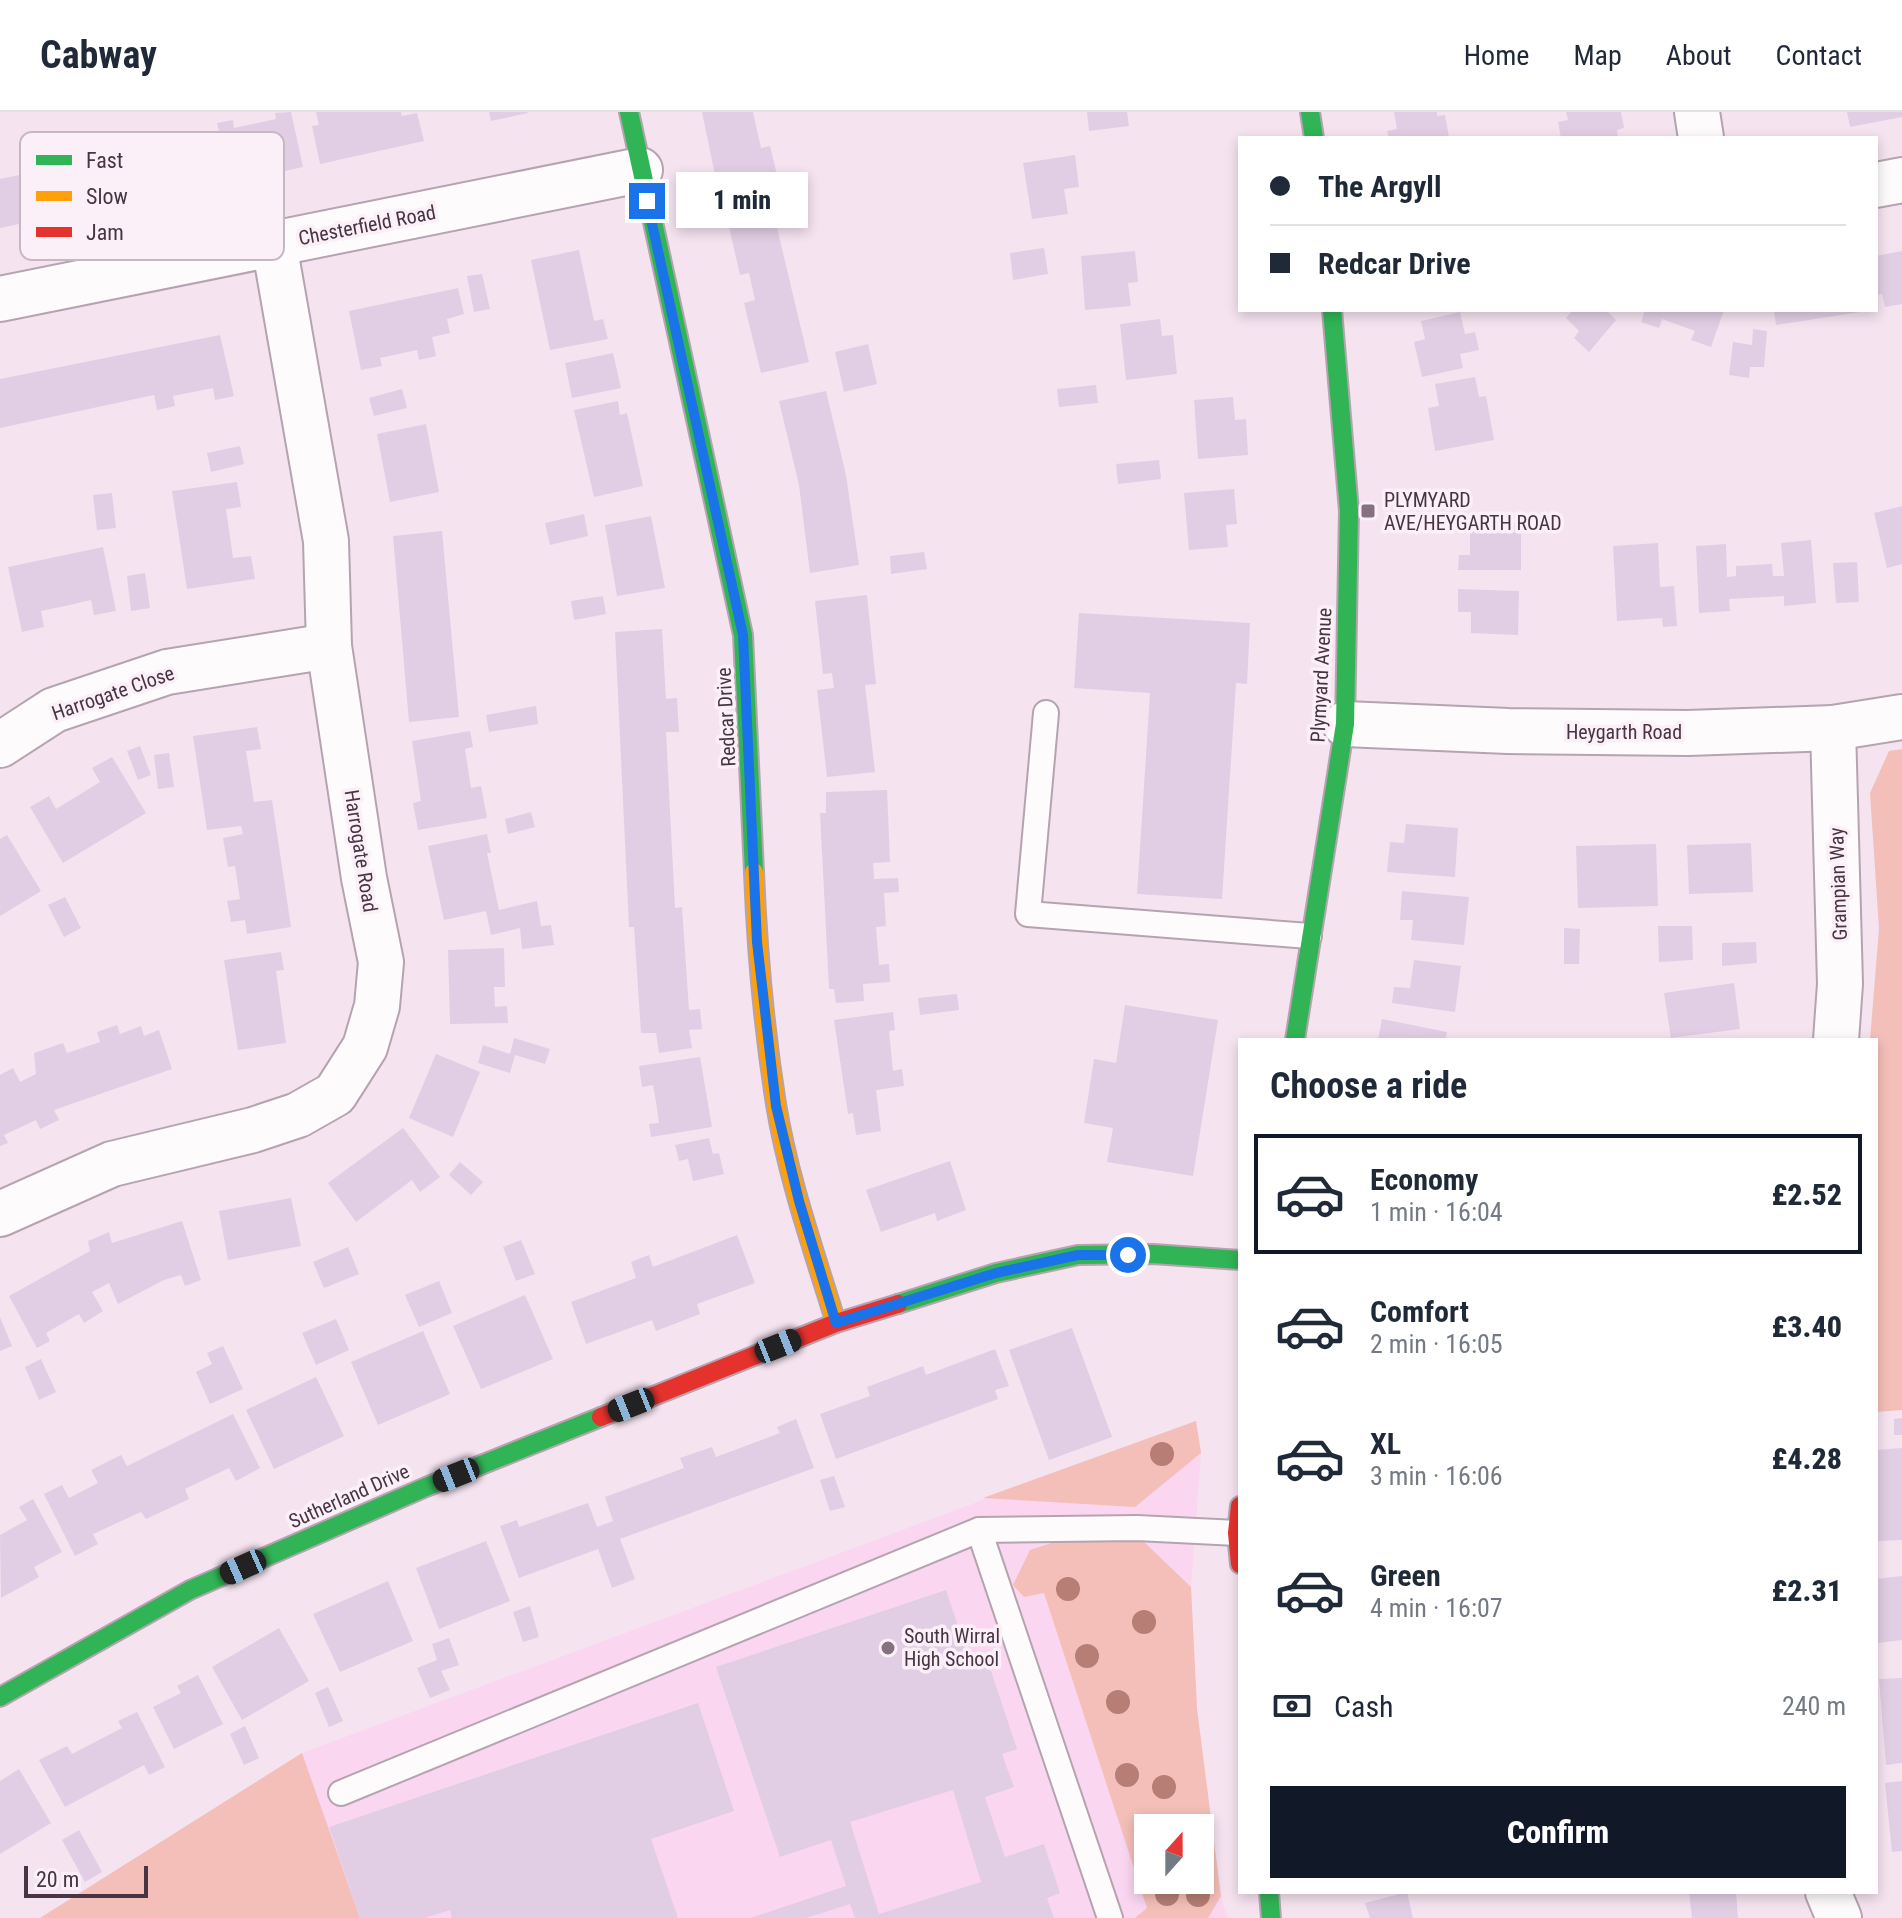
<!DOCTYPE html>
<meta charset="utf-8">
<style>
body{margin:0;font-family:"Roboto Condensed",sans-serif;background:#f6f6f7;color:#1f2937;height:100vh;display:flex;flex-direction:column;font-size:30px;white-space:nowrap}
*{box-sizing:border-box;margin:0}
p{font-size:26px;color:#747a83}
.icon{flex:none;width:44px;height:44px;fill:none;stroke:currentColor;stroke-width:2;stroke-linecap:round;stroke-linejoin:round}
.map{position:relative;flex:1;overflow:hidden}
.drawer{position:absolute;left:1238px;top:926px;width:640px;height:856px;display:flex;flex-direction:column;background:#fff;border-radius:0px;box-shadow:0 4px 12px #0003}
.drawer>*{flex:none}
.guide{position:absolute;left:1238px;top:24px;width:640px;height:176px;border-radius:0px;box-shadow:0 4px 12px #0003;display:grid;align-content:center;height:176px;padding:0 32px;background:#fff}
.needle{width:52px;rotate:21deg}
.tools{position:absolute;left:1134px;top:1702px;display:grid;gap:16px}
.tools a{display:grid;place-items:center;width:80px;height:80px;border-radius:0px;background:#fff;box-shadow:0 4px 12px #0003;font-size:40px}
.scale{position:absolute;left:24px;bottom:20px;width:124px;box-sizing:border-box;padding-left:8px;border:4px solid #493443;border-top:0;font-size:22px;line-height:28px;white-space:nowrap;color:#493443;-webkit-text-stroke:6px #fbf0f8;paint-order:stroke}
.end{position:absolute;width:36px;height:36px;margin:-18px;border:10px solid #1a73e8;background:#fff;box-shadow:0 0 0 4px #fff}
.from{border-radius:50%}
.bubble{position:absolute;height:56px;border-radius:0px;background:#fff;box-shadow:0 4px 12px #0003;font-size:26px;font-weight:800;line-height:56px;text-align:center}
.car{position:absolute;width:24px;height:48px;margin:-24px -12px;border-radius:10px;box-shadow:0 0 6px 2px #0007;background:linear-gradient(#222 24%,#8ab4d8 0 40%,#222 0 76%,#8ab4d8 0 86%,#222 0)}
.guide b{display:flex;align-items:center;gap:28px;height:76px;font-size:30px}
.guide b+b{border-top:2px solid #e0e1e3}
.guide i{width:20px;height:20px;background:#1f2937}
ul{padding:0;list-style:none}
li{display:flex;align-items:center;gap:24px;height:120px;margin:0 16px 12px;padding:0 16px;border:4px solid transparent;border-radius:0px}
li div{flex:1}
li b{display:block;font-size:30px}
li em{font-style:normal;font-weight:800}
li.selected{border-color:#111827}
li>.icon{width:72px;height:72px;stroke-width:1.5}
h2{padding:0 32px;font-size:36px;line-height:96px}
.pay{display:flex;align-items:center;gap:20px;height:88px;padding:0 32px;font-size:30px}
.pay p{margin-inline-start:auto}
.action{display:flex;gap:16px;margin-top:auto;padding:16px 32px}
.action a{flex:1;height:92px;border-radius:0px;background:#111827;color:#fff;font-size:32px;font-weight:800;line-height:92px;text-align:center}
header{display:flex;align-items:center;gap:48px;box-sizing:border-box;height:112px;padding:0 40px;background:#fff;border-bottom:2px solid #e0e1e3}
header strong{font-size:38px}
nav{display:flex;gap:44px;margin-inline-start:auto;font-size:28px}
.map>svg:first-child{display:block}
.built{fill:#fad6f0;fill-rule:evenodd}
.green{fill:#f4bfb8;fill-rule:evenodd}
.building{fill:#e2cee4;fill-rule:evenodd}
.lines{fill:none;stroke-linecap:round;stroke-linejoin:round}
.lane-casing{stroke:#b5a4b0;stroke-width:28}
.street-casing{stroke:#b5a4b0;stroke-width:48}
.fast-casing{stroke:#b5a4b0;stroke-width:22}
.slow-casing{stroke:#b5a4b0;stroke-width:22}
.jam-casing{stroke:#b5a4b0;stroke-width:22}
.lane{stroke:#fefbfd;stroke-width:24}
.street{stroke:#fefbfd;stroke-width:44}
.fast{stroke:#30b455;stroke-width:18}
.slow{stroke:#ff9f0a;stroke-width:18}
.jam{stroke:#e5322d;stroke-width:18}
.tree{fill:#b67e74}
.route{stroke:#1a73e8;stroke-width:10}
.poi-dot{fill:#857180;stroke:#fbf0f8;stroke-width:3}
.labels{text-anchor:middle;dominant-baseline:central;stroke-width:7;stroke-linejoin:round;paint-order:stroke}
.street-label{font-size:20px;fill:#493443;stroke:#fbf0f8}
.poi-label{font-size:20px;fill:#493443;stroke:#fbf0f8;text-anchor:start}
.key{fill:#fbf0f8;stroke:#c6b8c2;stroke-width:2}
.key-label{font-size:22px;fill:#493443}
</style>
<header>
<strong>Cabway</strong>
<nav><a>Home</a><a>Map</a><a>About</a><a>Contact</a></nav>
</header>
<div class="map">
<svg width="1902" height="1806" viewBox="0 0 1902 1806">
<rect width="100%" height="100%" fill="#f5e3f0"/>
<path class="built" d="M1196,1309L1201,1341L1191,1475L1197,1597L1221,1784L1227,1806H40L302,1641ZM1148,1716H1200V1768H1148Z"/>
<g class="green">
<path d="M1902,637V1298L1876,1300V928H1870L1879,817L1870,681L1889,639Z"/>
<path d="M1196,1309L1201,1341L1135,1395L983,1386Z"/>
<path d="M1067,1426L1142,1428L1191,1475L1197,1597L1221,1784L1208,1806H1135L1147,1796L1044,1481L1024,1485L1013,1473L1030,1438ZM1148,1716H1200V1768H1148Z"/>
<path d="M302,1641L360,1806H40Z"/>
</g>
<g class="building">
<path d="M291,0L303,55L230,71L217,11L233,8L234,16L276,7L275,1Z"/>
<path d="M316,0H401L402,4L417,1L424,29L320,52L312,14L319,13Z"/>
<path d="M489,0H527L528,1L491,9Z"/>
<path d="M702,0H753L761,36L770,34L777,63L765,65L809,250L761,261L744,191L755,188L749,161L740,163L724,93L712,96L708,78L723,75L720,62L715,63Z"/>
<path d="M1087,0H1127L1129,14L1089,19Z"/>
<path d="M1394,0H1437V4L1445,3L1449,25L1389,26L1387,19L1397,17Z"/>
<path d="M1566,0H1621L1624,16L1617,18L1618,26H1561L1558,10L1568,8Z"/>
<path d="M1847,0H1902V5L1850,15Z"/>
<path d="M186,28L197,74L0,116V67Z"/>
<path d="M1075,43L1079,75L1064,77L1068,102L1032,107L1023,51Z"/>
<path d="M1044,136L1048,162L1013,168L1010,141Z"/>
<path d="M579,138L594,209L603,207L608,227L550,238L531,148Z"/>
<path d="M1135,139L1138,170L1128,171L1131,194L1085,198L1081,144Z"/>
<path d="M1902,139V192L1885,195L1882,182L1876,183V144Z"/>
<path d="M482,162L490,197L474,200L467,164Z"/>
<path d="M458,176L464,202L447,207L450,221L432,225L436,244L419,248L417,238L380,246L382,254L361,258L349,199Z"/>
<path d="M1573,198H1606L1616,208L1589,240L1574,226L1579,219L1566,206Z"/>
<path d="M1645,198H1724L1711,235L1691,228L1695,219L1662,207L1659,216L1641,210Z"/>
<path d="M1774,198H1860V200L1776,213Z"/>
<path d="M1460,200L1465,222L1475,220L1479,238L1460,242L1463,256L1422,265L1414,230L1425,227L1421,209Z"/>
<path d="M1160,207L1162,224L1173,223L1177,262L1126,268L1120,212Z"/>
<path d="M1753,217L1767,219L1764,255H1750L1749,266L1729,263L1733,230L1752,233Z"/>
<path d="M220,223L234,284L215,288L213,276L173,284L175,294L157,298L154,283L0,316V267Z"/>
<path d="M868,232L877,272L844,280L835,240Z"/>
<path d="M613,241L621,276L572,286L565,251Z"/>
<path d="M1475,265L1479,285L1486,284L1494,328L1435,339L1428,296L1439,294L1435,272Z"/>
<path d="M1096,273L1098,291L1059,295L1057,277Z"/>
<path d="M402,277L407,296L374,304L369,286Z"/>
<path d="M826,279L846,363L859,453L810,461L799,373L779,289Z"/>
<path d="M1233,285L1235,308L1246,307L1248,343L1198,347L1194,288Z"/>
<path d="M618,289L620,303L627,301L643,374L594,385L574,298Z"/>
<path d="M426,312L439,380L390,390L377,322Z"/>
<path d="M240,334L244,352L211,360L207,341Z"/>
<path d="M1159,348L1161,367L1118,372L1116,352Z"/>
<path d="M237,370L241,395L226,397L233,446L251,444L255,467L187,477L172,379Z"/>
<path d="M1234,377L1237,412L1226,413L1228,435L1189,438L1184,381Z"/>
<path d="M112,381L116,416L97,418L93,383Z"/>
<path d="M1902,394V452L1887,456L1874,401Z"/>
<path d="M584,402L588,424L550,433L545,411Z"/>
<path d="M651,404L665,476L617,484L605,413Z"/>
<path d="M1470,411H1521V458H1458L1459,443H1470Z"/>
<path d="M442,419L459,605L409,610L393,424Z"/>
<path d="M1811,428L1816,491L1784,494V484L1729,487L1730,499L1699,501L1696,434L1726,432L1727,465L1736,464V454L1772,452L1773,464H1784L1781,431Z"/>
<path d="M1658,431L1660,475L1674,474L1677,514L1663,515L1662,506L1617,509L1613,434Z"/>
<path d="M103,435L116,499L94,503L91,488L65,494L41,499L44,515L22,520L8,455Z"/>
<path d="M924,440L927,457L891,462L890,444Z"/>
<path d="M1857,450L1859,490L1836,491L1833,451Z"/>
<path d="M145,461L150,496L131,499L127,464Z"/>
<path d="M1458,477L1519,479L1518,523L1471,521V500H1458Z"/>
<path d="M867,483L876,572L865,573L875,660L827,665L817,578L834,576L832,561L823,562L815,489Z"/>
<path d="M603,484L606,502L574,508L571,489Z"/>
<path d="M1079,501L1250,511L1247,572L1236,571L1222,787L1137,782L1150,581L1074,576Z"/>
<path d="M662,517L666,587L677,586L679,620H666L675,796L682,795L689,898L700,897L702,917L689,918L692,936L659,941L656,921H641L634,815H629L615,520Z"/>
<path d="M536,594L538,612L489,620L486,603Z"/>
<path d="M257,615L261,637L246,639L254,690L272,688L291,815L247,822L245,808L231,810L227,789L240,787L235,754L228,755L223,726L243,722L241,714L207,718L193,624Z"/>
<path d="M470,619L473,635L465,637L471,676L481,674L487,706L418,718L413,691L421,689L412,629Z"/>
<path d="M140,634L151,663L138,668L127,639Z"/>
<path d="M169,641L174,675L158,677L154,643Z"/>
<path d="M112,645L146,701L63,751L30,695L49,684L56,697L100,670L92,656Z"/>
<path d="M887,678L890,750L873,751L874,767L898,766L899,780L884,781L886,814L876,815L879,853L889,852L890,870L863,872L864,889L836,891L834,877H829L820,701H826V680Z"/>
<path d="M531,700L535,715L508,722L505,707Z"/>
<path d="M1406,712L1458,716L1455,765L1387,760L1390,730L1404,731Z"/>
<path d="M487,722L491,741H487L499,798L537,789L541,814L551,813L554,833L522,837L520,816L491,823L486,799L444,808L428,734Z"/>
<path d="M7,723L41,779L0,804V727Z"/>
<path d="M1751,731L1753,780L1689,782L1687,733Z"/>
<path d="M1656,732L1658,794L1578,796L1576,734Z"/>
<path d="M1402,779L1469,785L1464,833L1411,828L1413,808H1400Z"/>
<path d="M65,785L81,816L64,825L48,793Z"/>
<path d="M1658,814H1692L1693,848L1659,850Z"/>
<path d="M1564,816L1580,817L1579,852H1564Z"/>
<path d="M1756,830L1757,851L1722,854V831Z"/>
<path d="M504,836L505,875H494L495,895L507,894L508,911L450,912L448,838Z"/>
<path d="M281,840L284,858L276,859L286,931L238,938L224,848Z"/>
<path d="M1414,848L1461,854L1455,900L1392,891L1394,875L1410,876Z"/>
<path d="M1734,871L1740,917L1671,926L1664,881Z"/>
<path d="M957,882L959,898L920,903L918,886Z"/>
<path d="M1125,893L1218,908L1193,1064L1107,1050L1113,1016L1084,1011L1094,947L1116,951Z"/>
<path d="M893,900L895,918L889,919L893,959L902,957L904,974L876,978L881,1019L856,1023L853,1001L848,1002L834,908Z"/>
<path d="M1382,907L1447,920L1445,928H1378Z"/>
<path d="M117,913L120,922L141,914L144,924L159,918L172,957L54,998L59,1008L40,1017L36,1008L4,1023L8,1031L0,1034V963L13,956L20,970L36,962L34,941L63,931L67,941L100,930L97,920Z"/>
<path d="M514,926L550,937L545,952L515,943L510,961L478,951L483,933L510,942Z"/>
<path d="M436,942L480,960L453,1025L409,1006Z"/>
<path d="M700,945L712,1015L651,1025L649,1012L659,1011L656,990L653,973L642,975L639,954Z"/>
<path d="M403,1016L440,1065L420,1080L412,1068L356,1110L328,1071Z"/>
<path d="M709,1026L713,1042L719,1041L724,1062L693,1069L688,1047L679,1049L675,1033Z"/>
<path d="M950,1049L966,1098L937,1109L935,1101L881,1120L866,1078Z"/>
<path d="M460,1050L483,1070L471,1083L449,1063Z"/>
<path d="M291,1086L301,1134L228,1148L219,1099Z"/>
<path d="M182,1109L201,1168L185,1174L181,1163L164,1168L118,1192L109,1171L92,1180L103,1199L84,1211L79,1202L46,1221L50,1229L37,1236L9,1184L90,1139L88,1129L109,1120L112,1131Z"/>
<path d="M737,1123L755,1171L697,1192L700,1202L656,1219L652,1208L586,1232L571,1190L636,1166L631,1150L649,1143L653,1155Z"/>
<path d="M521,1128L535,1162L516,1169L503,1135Z"/>
<path d="M348,1135L359,1162L324,1176L313,1150Z"/>
<path d="M439,1169L452,1201L419,1215L405,1183Z"/>
<path d="M525,1183L553,1247L481,1277L453,1214Z"/>
<path d="M0,1205L12,1234L0,1239Z"/>
<path d="M336,1207L349,1238L316,1253L302,1221Z"/>
<path d="M1072,1216L1112,1325L1049,1348L1009,1238Z"/>
<path d="M423,1219L450,1282L378,1313L351,1250Z"/>
<path d="M223,1234L243,1277L210,1292L196,1260L212,1252L207,1241Z"/>
<path d="M995,1237L1009,1274L995,1278L998,1287L836,1347L820,1302L870,1284L867,1275L923,1254L926,1263Z"/>
<path d="M41,1247L56,1280L39,1288L25,1255Z"/>
<path d="M316,1265L344,1324L274,1357L246,1298Z"/>
<path d="M233,1302L260,1356L236,1369L229,1356L185,1377L189,1387L146,1407L141,1400L93,1422L98,1432L75,1444L44,1382L62,1373L69,1386L98,1371L91,1358L121,1343L127,1354Z"/>
<path d="M1902,1306V1323H1894V1307Z"/>
<path d="M796,1307L814,1356L620,1427L635,1467L612,1476L598,1437L519,1466L500,1414L517,1408L519,1415L588,1391L597,1415L613,1409L605,1385L684,1356L680,1346L712,1335L716,1345L780,1321L777,1315Z"/>
<path d="M1902,1336V1428L1876,1429V1338Z"/>
<path d="M834,1364L845,1395L830,1399L820,1368Z"/>
<path d="M33,1387L62,1440L34,1455L39,1465L1,1486L0,1423L27,1408L19,1395Z"/>
<path d="M486,1429L510,1489L439,1517L416,1456Z"/>
<path d="M1902,1464V1528L1878,1531L1876,1467Z"/>
<path d="M388,1469L413,1529L340,1560L313,1502Z"/>
<path d="M946,1478L971,1553L987,1547L1017,1637L1002,1642L1014,1675L985,1685L1005,1745L1044,1732L1060,1781L1047,1786L1054,1806H855L850,1792L806,1806H751L846,1774L831,1728L780,1745L716,1555ZM953,1678L981,1770L879,1802L850,1710Z"/>
<path d="M530,1494L539,1525L523,1530L513,1500Z"/>
<path d="M279,1516L309,1569L242,1608L212,1555Z"/>
<path d="M449,1526L459,1553L441,1559L450,1578L430,1586L417,1556L437,1548L432,1532Z"/>
<path d="M198,1563L223,1612L174,1637L153,1595L181,1581L177,1574Z"/>
<path d="M1902,1566V1651L1886,1653L1879,1567Z"/>
<path d="M328,1575L343,1609L329,1615L315,1581Z"/>
<path d="M698,1591L734,1699L651,1727L678,1806H452L450,1798L425,1806H360L329,1715Z"/>
<path d="M137,1600L165,1655L149,1663L144,1653L65,1695L39,1648L67,1634L72,1642L122,1616L118,1609Z"/>
<path d="M245,1614L259,1646L244,1653L230,1622Z"/>
<path d="M19,1657L51,1711L0,1742V1669Z"/>
<path d="M1902,1669V1739L1892,1740L1885,1671Z"/>
<path d="M79,1718L102,1760L85,1770L62,1728Z"/>
<path d="M1407,1780L1413,1806H1370L1365,1791Z"/>
<path d="M1689,1780H1736L1738,1806H1692Z"/>
</g>
<g class="lines">
<defs>
<g id="lane">
<path d="M1046,601L1028,802L1309,824"/>
<path d="M979,1418L1110,1806"/>
<path d="M341,1681L979,1418L1137,1416L1237,1421"/>
</g>
<g id="street">
<path d="M1697,0L1701,26"/>
<path d="M1876,73L1902,68"/>
<path d="M0,187L640,58"/>
<path d="M1345,612L1508,619L1688,621L1833,616L1902,605"/>
<path d="M1833,616L1840,872L1836,928"/>
<path d="M0,633L54,598L167,560L329,534"/>
<path d="M0,1102L112,1052L253,1018L298,1003L335,982L365,935L377,894L381,850L364,766L329,534L326,429L274,132"/>
<path d="M1828,1780L1839,1806"/>
</g>
<g id="fast">
<path d="M629,0L743,523L754,760"/>
<path d="M1310,0L1314,26"/>
<path d="M1295,928L1345,612L1349,399L1332,198"/>
<path d="M898,1192L996,1161L1078,1143L1153,1142L1240,1148"/>
<path d="M0,1585L190,1478L426,1375L601,1305"/>
<path d="M1269,1780L1271,1806"/>
</g>
<path id="slow" d="M754,760C757,837 764,916 776,992C788,1066 814,1139 836,1211"/>
<g id="jam">
<path d="M601,1305L836,1211L898,1192"/>
<path d="M1240,1394L1237,1421L1240,1452"/>
</g>
</defs>
<use href="#lane" class="lane-casing"/>
<use href="#street" class="street-casing"/>
<use href="#fast" class="fast-casing"/>
<use href="#slow" class="slow-casing"/>
<use href="#jam" class="jam-casing"/>
<use href="#lane" class="lane"/>
<use href="#street" class="street"/>
<use href="#fast" class="fast"/>
<use href="#slow" class="slow"/>
<use href="#jam" class="jam"/>
</g>
<g class="tree">
<circle cx="1162" cy="1342" r="12"/>
<circle cx="1068" cy="1477" r="12"/>
<circle cx="1144" cy="1510" r="12"/>
<circle cx="1087" cy="1544" r="12"/>
<circle cx="1118" cy="1590" r="12"/>
<circle cx="1127" cy="1663" r="12"/>
<circle cx="1164" cy="1675" r="12"/>
<circle cx="1167" cy="1782" r="12"/>
<circle cx="1198" cy="1783" r="12"/>
</g>
<g class="lines">
<path class="route" d="M647,89L743,523L757,830L776,994L799,1089L836,1211L996,1161L1078,1143H1128"/>
</g>
<g class="poi-dot">
<rect x="1360" y="391" width="16" height="16" rx="4"/>
<circle cx="888" cy="1536" r="8"/>
</g>
<g class="labels">
<g class="street-label">
<text transform="translate(367 113) rotate(-11)">Chesterfield Road</text>
<text transform="translate(1321 563) rotate(-87)">Plymyard Avenue</text>
<text transform="translate(113 581) rotate(-19)">Harrogate Close</text>
<text transform="translate(726 605) rotate(-93)">Redcar Drive</text>
<text x="1624" y="620">Heygarth Road</text>
<text transform="translate(361 739) rotate(81)">Harrogate Road</text>
<text transform="translate(1838 772) rotate(-92)">Grampian Way</text>
<text transform="translate(349 1384) rotate(-24)">Sutherland Drive</text>
</g>
<g class="poi-label">
<text x="1384" y="388">PLYMYARD<tspan x="1384" dy="23">AVE/HEYGARTH ROAD</tspan></text>
<text x="904" y="1524">South Wirral<tspan x="904" dy="23">High School</tspan></text>
</g>
</g>
<rect x="20" y="20" width="264" height="128" rx="12" class="key"/>
<rect x="36" y="43" width="36" height="10" fill="#30b455"/>
<rect x="36" y="79" width="36" height="10" fill="#ff9f0a"/>
<rect x="36" y="115" width="36" height="10" fill="#e5322d"/>
<g class="key-label">
<text x="86" y="56">Fast</text>
<text x="86" y="92">Slow</text>
<text x="86" y="128">Jam</text>
</g>
</svg>
<div class="tools">
<a><svg class="needle" viewBox="-14 -14 28 28"><path d="M0-13l5 13h-10z" fill="#e53935"/><path d="M0 13l5-13h-10z" fill="#747a83"/></svg></a>
</div>
<div class="scale">20 m</div>
<i class="end from" style="left:1128px;top:1143px"></i>
<i class="end" style="left:647px;top:89px"></i>
<div class="bubble" style="left:676px;top:60px;width:132px">1 min</div>
<i class="car" style="left:778px;top:1234px;rotate:68deg"></i>
<i class="car" style="left:631px;top:1293px;rotate:248deg"></i>
<i class="car" style="left:456px;top:1363px;rotate:248deg"></i>
<i class="car" style="left:243px;top:1455px;rotate:246deg"></i>
<div class="guide">
<b><i class="from"></i>The Argyll</b>
<b><i></i>Redcar Drive</b>
</div>
<section class="drawer">
<h2>Choose a ride</h2>
<ul>
<li class="selected"><svg class="icon" aria-label="car" viewBox="0 0 24 24"><path d="M5 17H2v-5l4-1 3-4h7l3 4 3 1v5h-3M9 17h6M6 11h13"/><circle cx="7" cy="17" r="2"/><circle cx="17" cy="17" r="2"/></svg><div><b>Economy</b><p>1 min · 16:04</p></div><em>£2.52</em></li>
<li><svg class="icon" aria-label="car" viewBox="0 0 24 24"><path d="M5 17H2v-5l4-1 3-4h7l3 4 3 1v5h-3M9 17h6M6 11h13"/><circle cx="7" cy="17" r="2"/><circle cx="17" cy="17" r="2"/></svg><div><b>Comfort</b><p>2 min · 16:05</p></div><em>£3.40</em></li>
<li><svg class="icon" aria-label="car" viewBox="0 0 24 24"><path d="M5 17H2v-5l4-1 3-4h7l3 4 3 1v5h-3M9 17h6M6 11h13"/><circle cx="7" cy="17" r="2"/><circle cx="17" cy="17" r="2"/></svg><div><b>XL</b><p>3 min · 16:06</p></div><em>£4.28</em></li>
<li><svg class="icon" aria-label="car" viewBox="0 0 24 24"><path d="M5 17H2v-5l4-1 3-4h7l3 4 3 1v5h-3M9 17h6M6 11h13"/><circle cx="7" cy="17" r="2"/><circle cx="17" cy="17" r="2"/></svg><div><b>Green</b><p>4 min · 16:07</p></div><em>£2.31</em></li>
</ul>
<div class="pay"><svg class="icon" aria-label="cash" viewBox="0 0 24 24"><path d="M3 7h18v10H3z"/><circle cx="12" cy="12" r="2"/></svg>Cash<p>240 m</p></div>
<div class="action"><a>Confirm</a></div>
</section>
</div>
